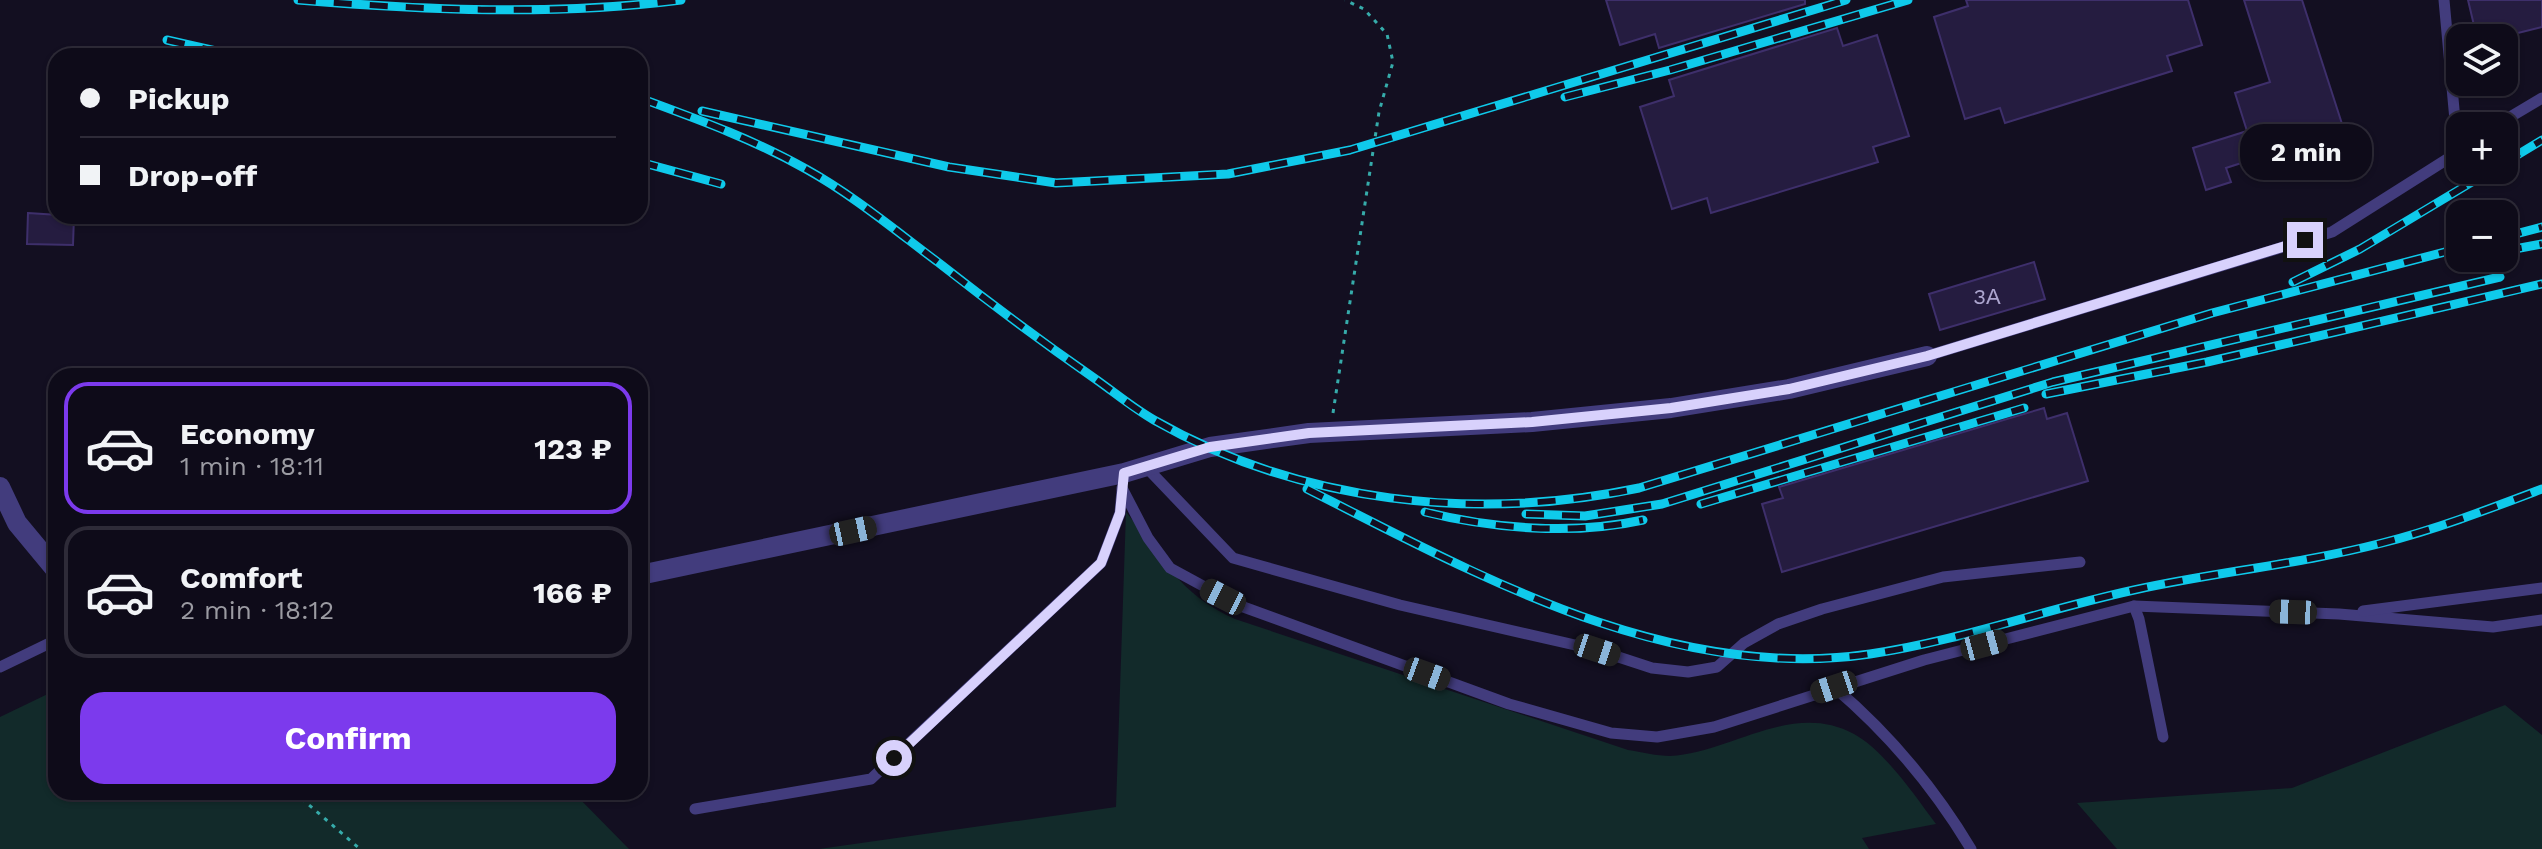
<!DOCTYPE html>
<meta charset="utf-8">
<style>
body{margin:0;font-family:"Work Sans",sans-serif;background:#1c1926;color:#f1f3f6;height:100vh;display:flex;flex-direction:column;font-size:30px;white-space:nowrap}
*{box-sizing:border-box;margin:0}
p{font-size:26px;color:#9b9ba2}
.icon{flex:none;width:44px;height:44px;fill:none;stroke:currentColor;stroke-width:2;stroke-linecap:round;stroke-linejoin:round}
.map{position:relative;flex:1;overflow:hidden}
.sheet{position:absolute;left:48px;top:368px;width:600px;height:432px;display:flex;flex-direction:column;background:#0e0b19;border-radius:24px;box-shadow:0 2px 6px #0004,0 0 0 2px #2e2b38}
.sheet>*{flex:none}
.banner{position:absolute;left:48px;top:48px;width:600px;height:176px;border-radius:24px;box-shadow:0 2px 6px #0004,0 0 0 2px #2e2b38;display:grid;align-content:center;height:176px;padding:0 32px;background:#0e0b19}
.controls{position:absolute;left:2446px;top:24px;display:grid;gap:16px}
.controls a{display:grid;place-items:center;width:72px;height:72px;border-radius:16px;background:#0e0b19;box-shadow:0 2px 6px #0004,0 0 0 2px #2e2b38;font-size:40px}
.end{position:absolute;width:36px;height:36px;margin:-18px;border:10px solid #d8d1fc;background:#111;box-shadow:0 0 0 4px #111}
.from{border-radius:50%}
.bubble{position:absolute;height:56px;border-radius:24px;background:#0e0b19;box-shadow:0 2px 6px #0004,0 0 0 2px #2e2b38;font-size:26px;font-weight:700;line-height:56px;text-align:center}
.car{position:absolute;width:24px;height:48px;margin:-24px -12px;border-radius:10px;box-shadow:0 0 6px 2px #0007;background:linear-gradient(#222 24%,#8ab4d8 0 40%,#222 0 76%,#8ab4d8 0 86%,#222 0)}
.banner b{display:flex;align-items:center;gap:28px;height:76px;font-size:30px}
.banner b+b{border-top:2px solid #2e2b38}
.banner i{width:20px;height:20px;background:#f1f3f6}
ul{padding:14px 0 0;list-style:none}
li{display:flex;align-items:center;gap:24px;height:132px;margin:0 16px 12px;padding:0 16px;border:4px solid #2e2b38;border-radius:24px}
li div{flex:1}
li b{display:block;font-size:30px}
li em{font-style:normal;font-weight:700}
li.active{border-color:#7c3aed}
li>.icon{width:72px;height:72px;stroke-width:1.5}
.cta{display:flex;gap:16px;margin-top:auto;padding:16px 32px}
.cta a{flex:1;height:92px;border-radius:24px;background:#7c3aed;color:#fff;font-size:32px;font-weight:700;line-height:92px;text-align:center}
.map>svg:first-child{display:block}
.green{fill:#122a2a}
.building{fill:#251c40;stroke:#3e2f6b;stroke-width:2}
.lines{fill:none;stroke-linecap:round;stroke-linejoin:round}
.path{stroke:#36abaa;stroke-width:3;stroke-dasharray:4 6;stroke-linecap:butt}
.service{stroke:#423c7d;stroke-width:11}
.minor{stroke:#423c7d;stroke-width:20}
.rail-casing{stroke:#0fcaeb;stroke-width:9}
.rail{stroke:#130f21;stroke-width:6;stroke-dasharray:18;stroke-linecap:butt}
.route{stroke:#d8d1fc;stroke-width:10}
.labels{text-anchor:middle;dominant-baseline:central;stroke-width:6;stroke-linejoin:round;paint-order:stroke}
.number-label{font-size:22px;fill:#aba4cd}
</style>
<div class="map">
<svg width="2542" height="849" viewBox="0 0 2542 849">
<rect width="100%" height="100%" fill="#130f21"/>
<g class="green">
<path d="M1126,512C1162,557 1180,595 1235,619L1628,750C1641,752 1657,756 1670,756C1731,753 1792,700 1854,734C1885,751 1915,796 1936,824L1862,838L1869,849H819L1116,807Z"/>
<path d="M54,691L56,792H573L629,849H0V717Z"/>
<path d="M2505,705L2542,735V849H2117L2077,803L2292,788Z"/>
</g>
<g class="building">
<path d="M1606,0H1805V4L1659,48L1655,34L1620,45Z"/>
<path d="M1966,0H2188L2202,45L2167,56L2172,71L2005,123L2000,108L1965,119L1934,17L1968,6Z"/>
<path d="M2244,0H2302L2344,130L2226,168L2231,182L2206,190L2193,148L2247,131L2235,93L2270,82Z"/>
<path d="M2468,0H2542V27L2498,38H2477Z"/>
<path d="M1837,28L1843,46L1877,35L1909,136L1873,147L1878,162L1711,213L1707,198L1672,209L1640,107L1674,96L1669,80Z"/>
<path d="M28,213L74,216L73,245L27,244Z"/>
<path d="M2034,262L2045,299L1940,330L1929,294Z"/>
<path d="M2044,408L2047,419L2067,413L2088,481L1782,572L1762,504L1783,498L1779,487Z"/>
</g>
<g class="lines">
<g class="path">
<path d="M1333,413L1379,112L1393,62L1387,34L1364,9L1345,0"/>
<path d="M294,792L360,849"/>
</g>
<g class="service">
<path d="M2444,0L2458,153"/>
<path d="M2495,126L2542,98"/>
<path d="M1927,356L2332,232L2460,151"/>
<path d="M1147,468L1233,558L1400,605L1597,650L1652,668L1688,672L1717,667L1744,643L1778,624L1822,609L1943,577L2080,562"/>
<path d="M1122,488L1148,538L1170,568L1238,605L1509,704L1611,733L1657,737L1714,727L1924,660L2134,606L2339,614L2493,627L2542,620"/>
<path d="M2134,606L2139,619L2163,737"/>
<path d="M2363,611L2542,588"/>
<path d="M0,667L56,640"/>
<path d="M1834,687C1887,732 1935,789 1971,849"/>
<path d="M695,809L871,779L1101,563L1120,513L1122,490"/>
</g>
<g class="minor">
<path d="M0,487L17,523L56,570"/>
<path d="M640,575L1124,473L1210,447L1309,433L1532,422L1671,408L1789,389L1927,356"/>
</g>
<defs>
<g id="rail">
<path d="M298,0C424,10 555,16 681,0"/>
<path d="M167,40L238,56"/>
<path d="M1565,97L1670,70L1908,0"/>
<path d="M640,98C697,119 753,139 806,169C853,195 896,231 939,263C990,303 1041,341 1094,378C1114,392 1133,408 1154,420C1300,503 1476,522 1639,488L2212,313L2460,248"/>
<path d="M702,111L949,167L1056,183L1228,174L1350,150L1846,0"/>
<path d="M640,162L721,184"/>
<path d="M2504,163L2542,140"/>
<path d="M2504,237L2542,227"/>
<path d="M2504,251L2542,244"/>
<path d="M2293,282L2360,249L2492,170"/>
<path d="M2046,394L2207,362L2542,284"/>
<path d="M1307,489C1480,576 1669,683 1870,654C1959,641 2046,609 2134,590C2216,572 2301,564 2382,543C2437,529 2489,509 2542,489"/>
<path d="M1701,504L2024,408"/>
<path d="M1425,512C1493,529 1574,535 1643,520"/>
<path d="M1526,514L1585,516L1662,504L2053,382L2500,277"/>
</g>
</defs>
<use href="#rail" class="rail-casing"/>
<use href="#rail" class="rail"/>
</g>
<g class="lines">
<path class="route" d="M894,758L1101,563L1120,513L1124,473L1210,447L1309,433L1532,422L1671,408L1789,389L1927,356L2305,240"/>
</g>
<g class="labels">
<g class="number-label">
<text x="1987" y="296">3А</text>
</g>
</g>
</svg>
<div class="controls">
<a><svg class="icon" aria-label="layers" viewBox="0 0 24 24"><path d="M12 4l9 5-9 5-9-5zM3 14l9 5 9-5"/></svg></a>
<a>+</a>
<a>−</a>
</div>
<i class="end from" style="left:894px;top:758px"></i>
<i class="end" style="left:2305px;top:240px"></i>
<div class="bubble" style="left:2240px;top:124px;width:132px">2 min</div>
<i class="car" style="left:853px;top:531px;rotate:78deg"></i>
<i class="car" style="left:1223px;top:597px;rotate:297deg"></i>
<i class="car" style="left:2293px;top:612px;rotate:272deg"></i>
<i class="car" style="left:1984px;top:645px;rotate:75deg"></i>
<i class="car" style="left:1597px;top:650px;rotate:108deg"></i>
<i class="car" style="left:1427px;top:674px;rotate:110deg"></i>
<i class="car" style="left:1834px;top:687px;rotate:252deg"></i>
<div class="banner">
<b><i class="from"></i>Pickup</b>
<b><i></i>Drop-off</b>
</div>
<section class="sheet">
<ul>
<li class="active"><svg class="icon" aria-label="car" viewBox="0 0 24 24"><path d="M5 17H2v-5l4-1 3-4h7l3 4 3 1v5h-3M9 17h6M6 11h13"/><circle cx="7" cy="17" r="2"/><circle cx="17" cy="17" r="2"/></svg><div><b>Economy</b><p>1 min · 18:11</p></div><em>123 ₽</em></li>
<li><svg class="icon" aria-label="car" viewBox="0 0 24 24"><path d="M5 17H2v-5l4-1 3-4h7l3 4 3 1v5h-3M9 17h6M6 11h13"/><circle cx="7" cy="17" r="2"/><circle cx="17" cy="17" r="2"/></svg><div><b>Comfort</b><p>2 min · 18:12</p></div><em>166 ₽</em></li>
</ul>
<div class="cta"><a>Confirm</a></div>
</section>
</div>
